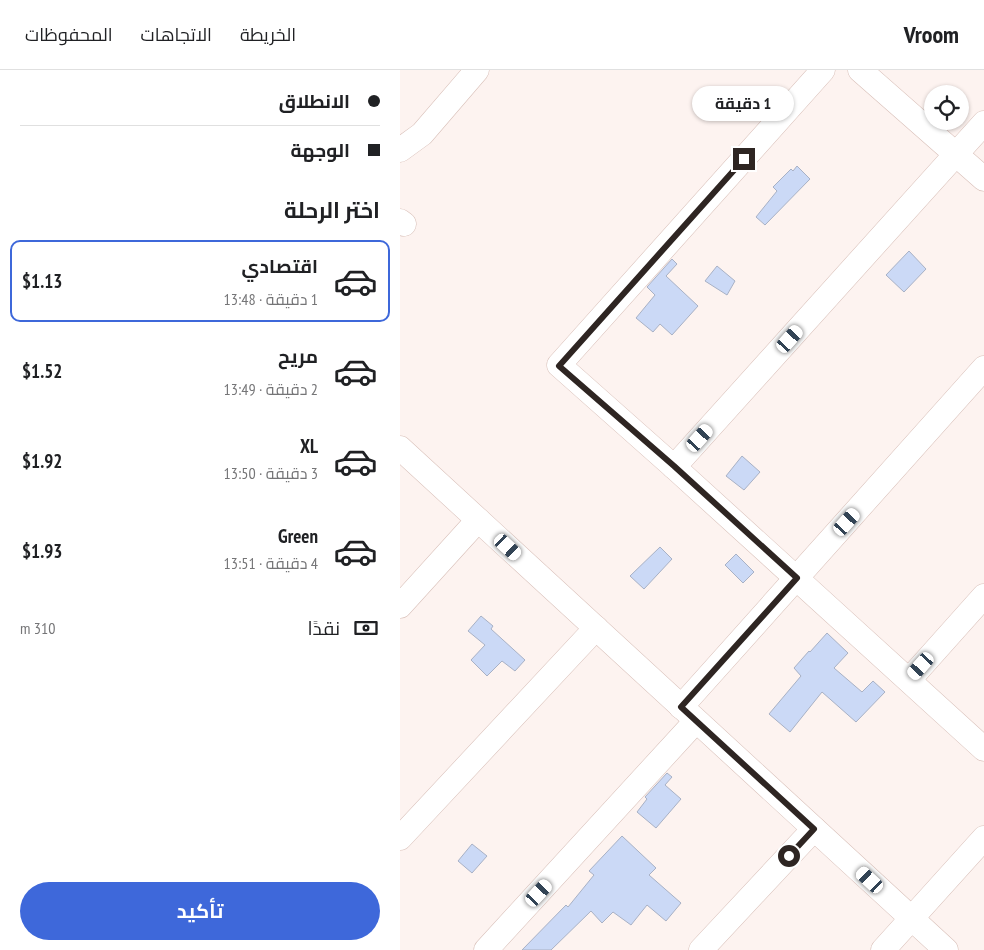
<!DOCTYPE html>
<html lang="ar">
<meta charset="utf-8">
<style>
body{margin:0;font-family:"PT Sans Narrow",Cairo,sans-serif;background:#f2f2f2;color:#202124;direction:rtl;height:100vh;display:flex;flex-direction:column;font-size:19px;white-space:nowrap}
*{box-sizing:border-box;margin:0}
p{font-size:16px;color:#757577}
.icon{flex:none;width:28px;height:28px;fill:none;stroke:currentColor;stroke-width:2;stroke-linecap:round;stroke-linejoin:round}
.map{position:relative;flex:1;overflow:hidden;direction:ltr}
.side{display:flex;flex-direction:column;background:#fff;width:400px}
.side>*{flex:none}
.guide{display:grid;align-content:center;height:110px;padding:0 20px;background:#fff}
.tools{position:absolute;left:524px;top:15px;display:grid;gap:10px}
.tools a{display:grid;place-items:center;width:45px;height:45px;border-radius:50%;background:#fff;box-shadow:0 1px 4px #0004;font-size:25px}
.end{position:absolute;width:22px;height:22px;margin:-11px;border:6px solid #2e2522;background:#fff;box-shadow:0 0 0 2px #fff}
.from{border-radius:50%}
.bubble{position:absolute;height:35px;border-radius:18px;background:#fff;box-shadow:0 1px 4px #0004;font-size:16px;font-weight:700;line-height:35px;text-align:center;direction:rtl}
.car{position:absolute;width:15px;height:30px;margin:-15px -8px;border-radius:6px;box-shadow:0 0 4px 1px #0007;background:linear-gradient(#fff 24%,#345 0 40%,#fff 0 76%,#345 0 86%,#fff 0)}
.guide b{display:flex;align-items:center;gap:18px;height:48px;font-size:19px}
.guide b+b{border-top:1px solid #e0e0e0}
.guide i{width:12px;height:12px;background:#202124}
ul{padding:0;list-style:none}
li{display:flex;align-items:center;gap:15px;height:82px;margin:0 10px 8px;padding:0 10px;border:2px solid transparent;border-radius:10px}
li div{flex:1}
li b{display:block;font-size:19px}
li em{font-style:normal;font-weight:700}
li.on{border-color:#3e68da}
li>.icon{width:45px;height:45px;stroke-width:1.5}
h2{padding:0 20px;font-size:22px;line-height:60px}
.pay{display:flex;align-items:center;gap:12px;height:55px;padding:0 20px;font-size:19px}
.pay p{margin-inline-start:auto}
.action{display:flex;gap:10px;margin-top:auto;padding:10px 20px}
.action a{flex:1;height:58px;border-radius:30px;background:#3e68da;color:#fff;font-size:20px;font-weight:700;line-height:58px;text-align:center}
header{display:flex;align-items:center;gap:30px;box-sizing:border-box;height:70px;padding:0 25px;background:#fff;border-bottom:1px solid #e0e0e0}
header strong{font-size:24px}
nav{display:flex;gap:28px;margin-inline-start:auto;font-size:18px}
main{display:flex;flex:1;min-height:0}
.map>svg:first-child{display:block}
.building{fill:#cbd9f6;stroke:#a8b1c5}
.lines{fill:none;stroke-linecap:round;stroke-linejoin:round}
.minor-casing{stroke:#d8bfb8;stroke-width:25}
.minor{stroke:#fff;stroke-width:24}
.route{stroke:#2e2522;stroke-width:6}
</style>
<header>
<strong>Vroom</strong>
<nav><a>الخريطة</a><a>الاتجاهات</a><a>المحفوظات</a></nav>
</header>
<main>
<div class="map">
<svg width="584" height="880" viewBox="0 0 584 880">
<rect width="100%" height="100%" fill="#fdf3f0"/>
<g class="building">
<path d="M397,96L410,109L365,155L356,147L377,121L373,117L391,99L393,101Z"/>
<path d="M509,181L526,199L504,222L486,205Z"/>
<path d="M272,189L277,194L266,206L298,236L272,265L260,254L253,262L236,248L255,225L247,217Z"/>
<path d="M317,196L335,211L327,225L305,211Z"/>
<path d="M342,386L360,402L344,420L326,406Z"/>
<path d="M260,477L272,489L244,519L230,506Z"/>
<path d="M336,484L354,502L343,513L325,495Z"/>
<path d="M81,546L93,556L91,559L125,590L115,601L102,591L87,606L71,590L85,575L68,561Z"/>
<path d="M427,563L448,583L434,598L462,622L473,611L485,622L456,652L422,622L390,662L369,644L401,606L394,598L409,581L410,582Z"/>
<path d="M267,703L272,707L265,715L281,729L256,758L237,742L247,729L245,727Z"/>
<path d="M222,766L256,798L249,805L281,833L266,851L247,835L231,855L213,842L202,853L191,841L151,880H122L166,835L168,837L194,805L189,801Z"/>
<path d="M72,774L87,786L72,803L58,791Z"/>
</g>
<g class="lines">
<defs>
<g id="minor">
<path d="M423,0L159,295L274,397L584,679"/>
<path d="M460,0L584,109"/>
<path d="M0,80L22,64L77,0"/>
<path d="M0,151L4,154"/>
<path d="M0,378L546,880"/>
<path d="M274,397L584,53"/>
<path d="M0,536L78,450"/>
<path d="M509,610L584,526"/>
<path d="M281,637L584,298"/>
<path d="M0,768L196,558"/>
<path d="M86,880L296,651"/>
<path d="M301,880L414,759"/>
<path d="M483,880L584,768"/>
</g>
</defs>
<use href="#minor" class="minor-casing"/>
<use href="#minor" class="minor"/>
</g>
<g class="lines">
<path class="route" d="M344,89L159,296L274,396L397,508L281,637L414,759L389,786"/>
</g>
</svg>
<div class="tools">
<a><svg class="icon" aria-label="locate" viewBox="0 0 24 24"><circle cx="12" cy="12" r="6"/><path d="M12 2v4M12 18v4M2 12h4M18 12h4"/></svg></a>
</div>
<i class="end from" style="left:389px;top:786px"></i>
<i class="end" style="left:344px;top:89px"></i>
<div class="bubble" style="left:292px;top:16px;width:102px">1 دقيقة</div>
<i class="car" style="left:390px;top:269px;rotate:42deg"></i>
<i class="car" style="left:300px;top:368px;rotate:42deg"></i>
<i class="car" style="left:447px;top:452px;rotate:42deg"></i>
<i class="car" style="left:108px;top:477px;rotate:133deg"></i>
<i class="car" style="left:521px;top:596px;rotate:222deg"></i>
<i class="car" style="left:470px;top:810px;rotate:313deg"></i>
<i class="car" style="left:139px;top:823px;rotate:43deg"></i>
</div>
<section class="side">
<div class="guide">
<b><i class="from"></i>الانطلاق</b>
<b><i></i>الوجهة</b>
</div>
<h2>اختر الرحلة</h2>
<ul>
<li class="on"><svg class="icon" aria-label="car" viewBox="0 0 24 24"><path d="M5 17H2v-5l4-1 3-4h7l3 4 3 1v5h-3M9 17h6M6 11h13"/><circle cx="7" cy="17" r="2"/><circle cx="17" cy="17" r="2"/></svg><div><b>اقتصادي</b><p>1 دقيقة · 13:48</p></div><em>$1.13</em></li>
<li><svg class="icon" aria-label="car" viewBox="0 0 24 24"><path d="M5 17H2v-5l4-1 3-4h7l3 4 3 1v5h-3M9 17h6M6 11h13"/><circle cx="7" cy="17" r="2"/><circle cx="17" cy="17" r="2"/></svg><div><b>مريح</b><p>2 دقيقة · 13:49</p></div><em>$1.52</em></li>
<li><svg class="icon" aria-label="car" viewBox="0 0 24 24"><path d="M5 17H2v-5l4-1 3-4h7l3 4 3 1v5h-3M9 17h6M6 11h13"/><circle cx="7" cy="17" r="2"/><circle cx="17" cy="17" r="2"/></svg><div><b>XL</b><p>3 دقيقة · 13:50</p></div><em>$1.92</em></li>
<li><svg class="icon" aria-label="car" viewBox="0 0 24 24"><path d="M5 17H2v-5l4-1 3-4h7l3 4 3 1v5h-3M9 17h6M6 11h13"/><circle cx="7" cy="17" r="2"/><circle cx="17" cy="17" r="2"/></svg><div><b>Green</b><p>4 دقيقة · 13:51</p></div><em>$1.93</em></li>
</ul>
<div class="pay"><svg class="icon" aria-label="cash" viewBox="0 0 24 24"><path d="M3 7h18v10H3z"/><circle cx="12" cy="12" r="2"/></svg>نقدًا<p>310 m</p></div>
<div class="action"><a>تأكيد</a></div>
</section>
</main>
